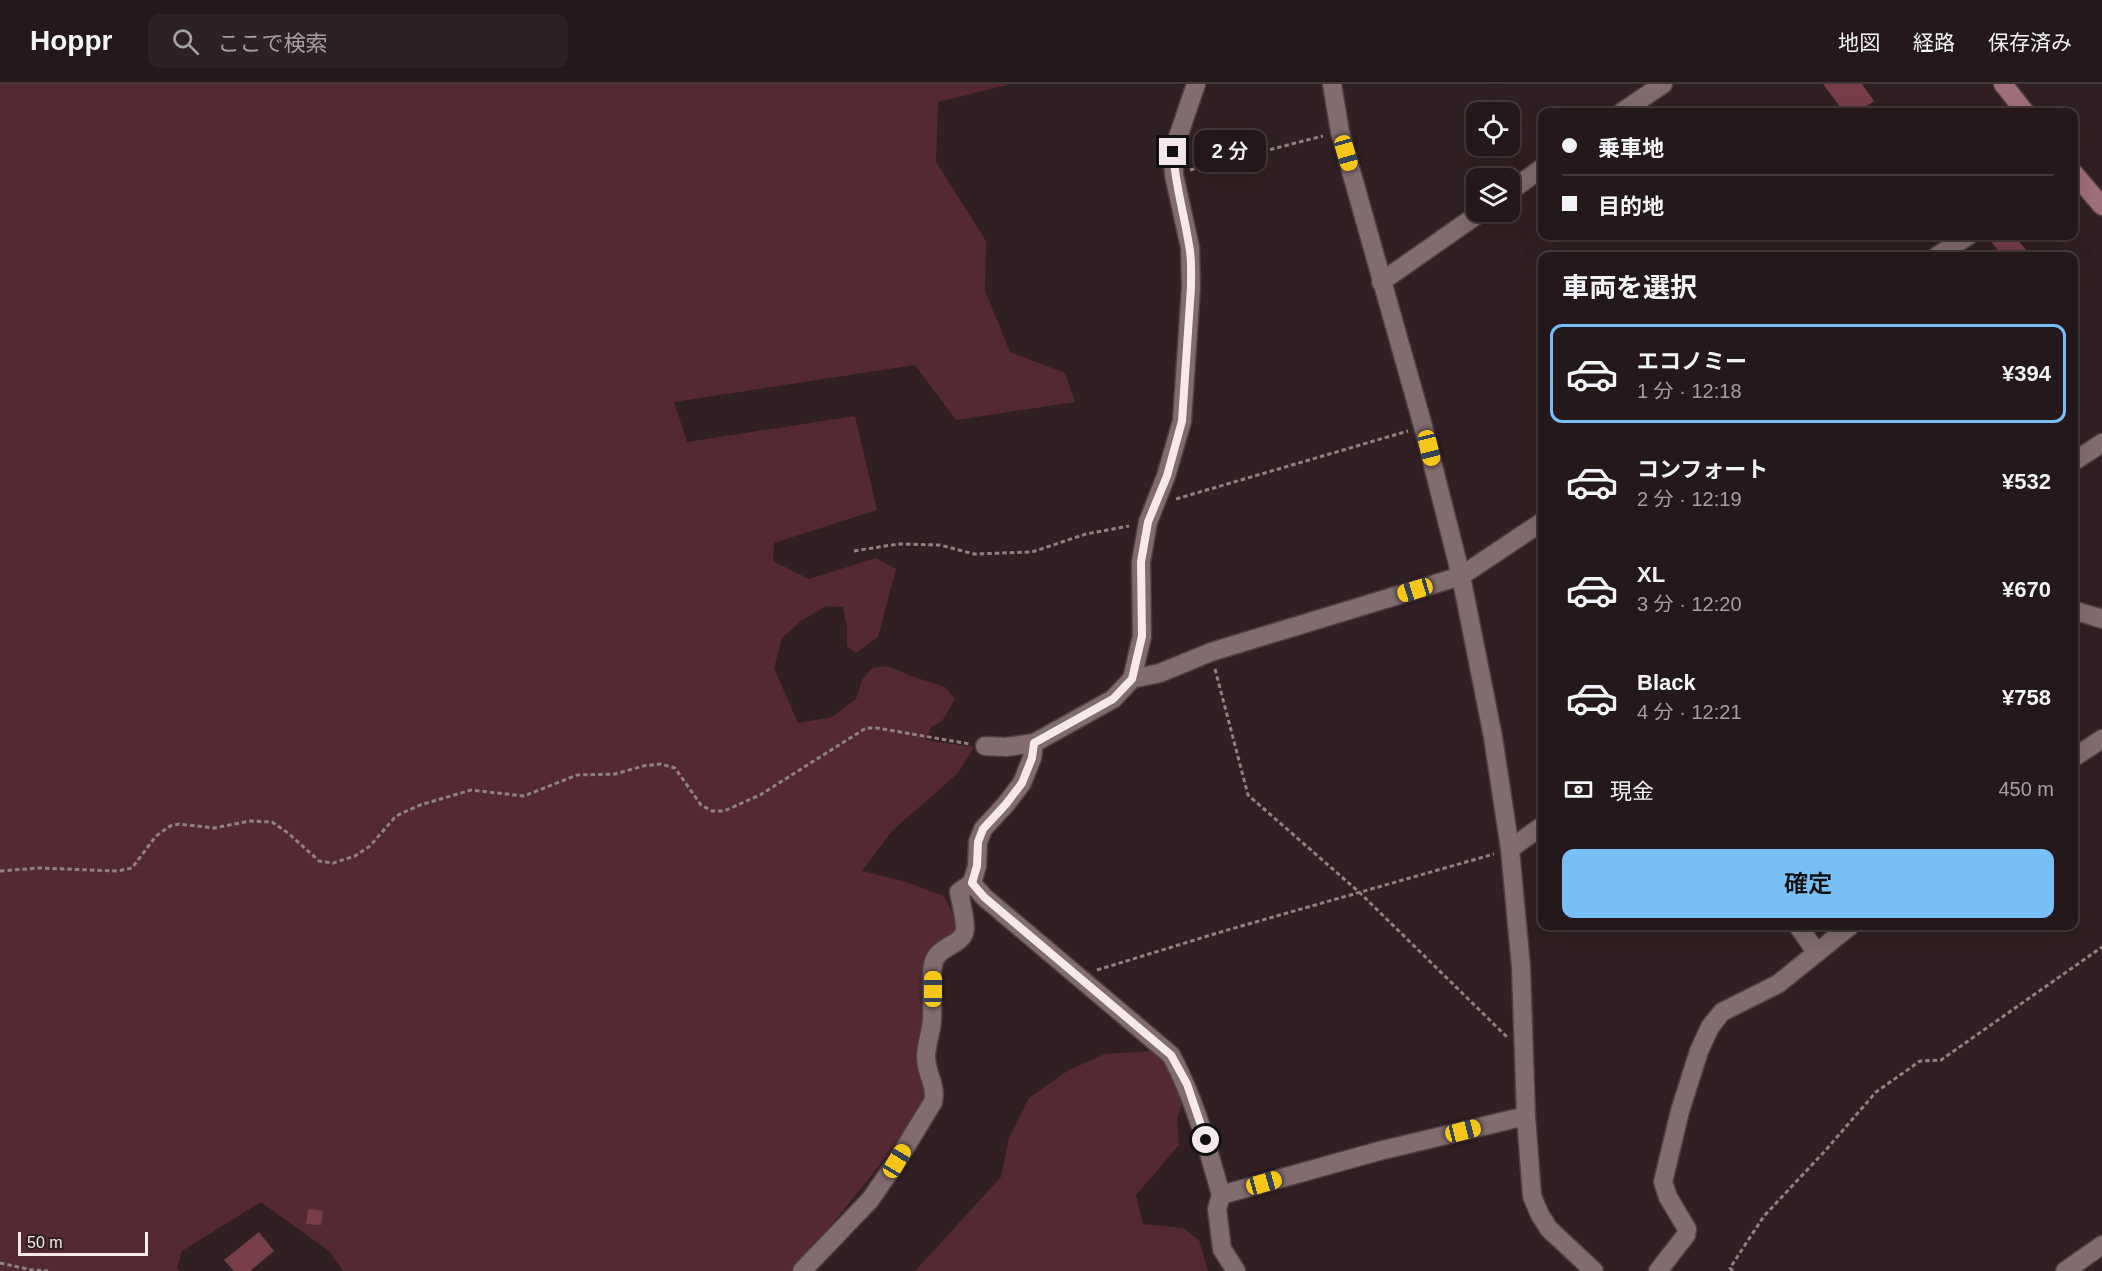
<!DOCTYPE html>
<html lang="ja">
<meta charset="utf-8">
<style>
body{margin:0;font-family:Arial,"Noto Sans JP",sans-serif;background:#2d2123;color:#f1f3f6;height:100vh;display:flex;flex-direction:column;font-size:22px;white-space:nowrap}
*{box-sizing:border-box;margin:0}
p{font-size:20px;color:#a3a0a2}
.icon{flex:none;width:33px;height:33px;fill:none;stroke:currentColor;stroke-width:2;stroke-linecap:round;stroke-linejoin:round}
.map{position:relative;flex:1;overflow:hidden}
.panel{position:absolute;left:1538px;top:168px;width:540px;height:678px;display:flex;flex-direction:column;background:#25181a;border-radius:12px;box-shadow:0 6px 24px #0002,0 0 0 2px #423739}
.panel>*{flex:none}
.guide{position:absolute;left:1538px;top:24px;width:540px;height:132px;border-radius:12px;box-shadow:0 6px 24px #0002,0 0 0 2px #423739;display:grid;align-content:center;height:132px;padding:0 24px;background:#25181a}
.controls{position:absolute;left:1466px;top:18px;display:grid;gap:12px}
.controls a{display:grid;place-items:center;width:54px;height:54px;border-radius:12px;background:#25181a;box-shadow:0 6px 24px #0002,0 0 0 2px #423739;font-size:30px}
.scale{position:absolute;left:18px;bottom:15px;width:130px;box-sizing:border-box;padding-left:6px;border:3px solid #f5e9eb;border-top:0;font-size:16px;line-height:21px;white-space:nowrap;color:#f5e9eb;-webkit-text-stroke:4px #312023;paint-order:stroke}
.end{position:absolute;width:27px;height:27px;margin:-14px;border:8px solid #f5e9eb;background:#111;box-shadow:0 0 0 3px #111}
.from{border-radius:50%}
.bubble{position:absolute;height:42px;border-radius:12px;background:#25181a;box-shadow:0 6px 24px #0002,0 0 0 2px #423739;font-size:20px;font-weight:600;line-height:42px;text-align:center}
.car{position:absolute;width:18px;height:36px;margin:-18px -9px;border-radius:8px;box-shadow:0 0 4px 2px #0007;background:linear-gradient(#f5c518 24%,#345 0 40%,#f5c518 0 76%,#345 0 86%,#f5c518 0)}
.guide b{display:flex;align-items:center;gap:21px;height:57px;font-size:22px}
.guide b+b{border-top:2px solid #423739}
.guide i{width:15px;height:15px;background:#f1f3f6}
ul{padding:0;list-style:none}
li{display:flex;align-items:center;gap:18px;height:99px;margin:0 12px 9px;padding:0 12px;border:3px solid transparent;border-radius:12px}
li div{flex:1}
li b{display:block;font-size:22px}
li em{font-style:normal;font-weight:600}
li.current{border-color:#78bff7}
li>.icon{width:54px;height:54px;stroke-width:1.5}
h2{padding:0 24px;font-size:27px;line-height:72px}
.pay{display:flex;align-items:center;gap:15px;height:66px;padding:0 24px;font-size:22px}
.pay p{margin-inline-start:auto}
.primary-button{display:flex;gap:12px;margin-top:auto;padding:12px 24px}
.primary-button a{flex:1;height:69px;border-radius:12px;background:#78bff7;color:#111;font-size:24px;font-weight:600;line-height:69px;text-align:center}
header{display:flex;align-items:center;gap:36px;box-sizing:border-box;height:84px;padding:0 30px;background:#25181a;border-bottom:2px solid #423739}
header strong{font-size:28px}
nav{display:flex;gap:33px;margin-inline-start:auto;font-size:21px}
.search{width:420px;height:54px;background:#2d2123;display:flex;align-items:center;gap:15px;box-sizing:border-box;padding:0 21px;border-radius:12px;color:#a3a0a2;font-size:22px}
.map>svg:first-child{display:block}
.green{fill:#542932}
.building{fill:#773e4a}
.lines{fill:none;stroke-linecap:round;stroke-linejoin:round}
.minor-casing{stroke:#4d3f42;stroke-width:21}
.tertiary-casing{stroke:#4d3f42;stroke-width:21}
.secondary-casing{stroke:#4d3f42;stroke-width:21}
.path{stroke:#8f8083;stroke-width:3;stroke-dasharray:4.5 3;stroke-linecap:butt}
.minor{stroke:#816c6f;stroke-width:18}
.tertiary{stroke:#816c6f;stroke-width:18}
.secondary{stroke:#a16f79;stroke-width:18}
.route{stroke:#f5e9eb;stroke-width:8}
</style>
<header>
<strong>Hoppr</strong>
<div class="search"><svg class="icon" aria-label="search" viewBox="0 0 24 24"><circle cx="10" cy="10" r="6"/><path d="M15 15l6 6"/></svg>ここで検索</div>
<nav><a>地図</a><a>経路</a><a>保存済み</a></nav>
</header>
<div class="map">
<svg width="2102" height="1187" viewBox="0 0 2102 1187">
<rect width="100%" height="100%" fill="#312023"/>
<g class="green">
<path d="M0,0H1010L938,18L936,78L986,157L985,207L1010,268L1065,289L1075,318L956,336L915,281L674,318L687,358L855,332L877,426L774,459L773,477L809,495L876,474L896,485L878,553L856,569L847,562V543L843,523L826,522L801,537L782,554L774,584L798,639L832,633L856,615L862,596L872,584L888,582L911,592L945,603L955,615L942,637L931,643L926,656L974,663L958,689L892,747L862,787L903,797L944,812L955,835V849L937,861L927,1016L905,1050L794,1187H343L329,1167L261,1118L182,1167L177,1184L180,1187H0Z"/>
<path d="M1152,967L1169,973L1183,1016L1177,1035L1179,1061L1136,1111L1143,1140L1183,1144L1199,1156L1208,1187H915L1001,1093L1009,1054L1029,1014L1069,986L1105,970Z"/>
</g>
<g class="building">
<path d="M1823,0H1862L1874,17L1858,28H1844Z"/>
<path d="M1987,152H2015L2031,172H2002Z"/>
<path d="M308,1125L323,1127L321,1141L306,1140Z"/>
<path d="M259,1148L274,1167L250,1187H234L224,1176Z"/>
</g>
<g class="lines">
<defs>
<g id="minor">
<path d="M1622,28L1663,0"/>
<path d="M1509,108L1542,84"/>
<path d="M1937,172L1968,152"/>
<path d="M1381,198L1481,128"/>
<path d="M2073,378L2102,359"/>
<path d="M2073,526L2102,535"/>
<path d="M1132,595L1160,589L1211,568L1461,492L1542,438"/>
<path d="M1034,659L1032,674L1022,699L1006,720L983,745L978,758L977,782L972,799L984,813L1171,971C1195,1016 1207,1062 1221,1111L1379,1067L1526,1032"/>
<path d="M985,662L1006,663L1034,659L1113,615L1132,595L1142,552L1141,478L1148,438L1166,392L1182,337L1191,203L1190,163L1174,91L1173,68L1196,0"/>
<path d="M2073,674L2102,655"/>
<path d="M1510,765L1542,742"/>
<path d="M1798,842L1817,869"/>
<path d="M1221,1111L1217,1125L1222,1165L1236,1187"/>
<path d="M802,1187L870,1116L897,1077L933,1018C937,1001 926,990 926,973C926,961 931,949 932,936C933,918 930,898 933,881C937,860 963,863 965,845C965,833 961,819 959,808L972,799"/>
<path d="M1658,1187L1686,1151L1687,1145L1668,1113L1663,1098L1680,1027L1699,967L1710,943L1722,928L1778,900L1850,842"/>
<path d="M2065,1187L2102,1161"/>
</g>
<path id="tertiary" d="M1332,0L1340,48L1423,342L1461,492L1493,653L1510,765L1521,883L1526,1032L1532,1112L1540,1131L1549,1145L1594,1187"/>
<g id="secondary">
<path d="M2003,0L2025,28"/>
<path d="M2073,88L2102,122"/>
</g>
</defs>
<use href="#minor" class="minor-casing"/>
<use href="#tertiary" class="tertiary-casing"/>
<use href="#secondary" class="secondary-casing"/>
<g class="path">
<path d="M1190,86L1323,52"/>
<path d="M1176,415L1408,347"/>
<path d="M854,467L898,460L940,461L974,470L1032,468L1086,450L1129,442"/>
<path d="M1215,585L1248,711L1359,808L1507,953"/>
<path d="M0,787L39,784L117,787L132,784L156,752L170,742L179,740L214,744L250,737L272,738L288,749L319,777L333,779L355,772L370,762L396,732L420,721L471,706L524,712L577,691L615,690L643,682L660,680L675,684L701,721L712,727H724L760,711L866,644H877L970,660"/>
<path d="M1097,886L1224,847L1494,770"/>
<path d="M0,1179L32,1186L48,1187"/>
<path d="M1733,1187L1730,1184L1764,1132L1824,1068L1876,1008L1920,977L1941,976L2102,863"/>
</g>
<use href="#minor" class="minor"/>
<use href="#tertiary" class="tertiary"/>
<use href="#secondary" class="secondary"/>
</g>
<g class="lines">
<path class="route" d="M1173,68C1175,100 1184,129 1189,161C1192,174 1191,189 1191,203L1182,337L1167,392L1148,438L1141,478L1142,552L1132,595L1113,615L1034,659L1032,674L1022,699L1006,720L983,745L978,758L977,782L972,799L984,813L1171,971L1187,1000L1206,1056"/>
</g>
</svg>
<div class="controls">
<a><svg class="icon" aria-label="locate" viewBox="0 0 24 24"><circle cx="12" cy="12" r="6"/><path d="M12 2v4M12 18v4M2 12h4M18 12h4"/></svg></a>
<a><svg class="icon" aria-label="layers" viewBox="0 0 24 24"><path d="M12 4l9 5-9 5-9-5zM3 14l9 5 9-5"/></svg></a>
</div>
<div class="scale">50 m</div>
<i class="end from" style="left:1206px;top:1056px"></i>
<i class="end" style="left:1173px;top:68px"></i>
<div class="bubble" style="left:1194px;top:46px;width:72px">2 分</div>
<i class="car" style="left:1346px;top:69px;rotate:164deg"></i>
<i class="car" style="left:1429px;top:364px;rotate:166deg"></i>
<i class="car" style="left:1415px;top:506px;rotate:253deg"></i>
<i class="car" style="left:933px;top:905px;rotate:0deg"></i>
<i class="car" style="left:1463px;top:1047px;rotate:76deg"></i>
<i class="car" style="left:897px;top:1077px;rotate:31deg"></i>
<i class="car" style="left:1264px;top:1099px;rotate:74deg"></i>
<div class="guide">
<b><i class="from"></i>乗車地</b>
<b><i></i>目的地</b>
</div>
<section class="panel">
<h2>車両を選択</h2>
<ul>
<li class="current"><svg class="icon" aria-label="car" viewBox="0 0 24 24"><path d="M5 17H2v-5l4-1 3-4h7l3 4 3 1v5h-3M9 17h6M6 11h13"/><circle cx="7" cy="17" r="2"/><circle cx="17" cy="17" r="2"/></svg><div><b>エコノミー</b><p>1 分 · 12:18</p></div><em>¥394</em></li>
<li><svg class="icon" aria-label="car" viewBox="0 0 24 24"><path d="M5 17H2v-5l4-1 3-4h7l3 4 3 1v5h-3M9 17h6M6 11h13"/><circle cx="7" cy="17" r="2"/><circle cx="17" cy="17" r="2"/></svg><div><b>コンフォート</b><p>2 分 · 12:19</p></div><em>¥532</em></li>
<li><svg class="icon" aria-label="car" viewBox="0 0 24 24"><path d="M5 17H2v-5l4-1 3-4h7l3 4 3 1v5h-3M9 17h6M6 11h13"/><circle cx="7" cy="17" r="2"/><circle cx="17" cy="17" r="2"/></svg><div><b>XL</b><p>3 分 · 12:20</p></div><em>¥670</em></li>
<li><svg class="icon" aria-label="car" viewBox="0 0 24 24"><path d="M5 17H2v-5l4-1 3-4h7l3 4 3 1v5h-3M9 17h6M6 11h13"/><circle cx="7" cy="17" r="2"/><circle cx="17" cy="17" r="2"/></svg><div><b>Black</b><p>4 分 · 12:21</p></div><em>¥758</em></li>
</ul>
<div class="pay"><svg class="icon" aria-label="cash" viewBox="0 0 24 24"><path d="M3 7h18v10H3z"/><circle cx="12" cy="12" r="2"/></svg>現金<p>450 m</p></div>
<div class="primary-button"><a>確定</a></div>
</section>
</div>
